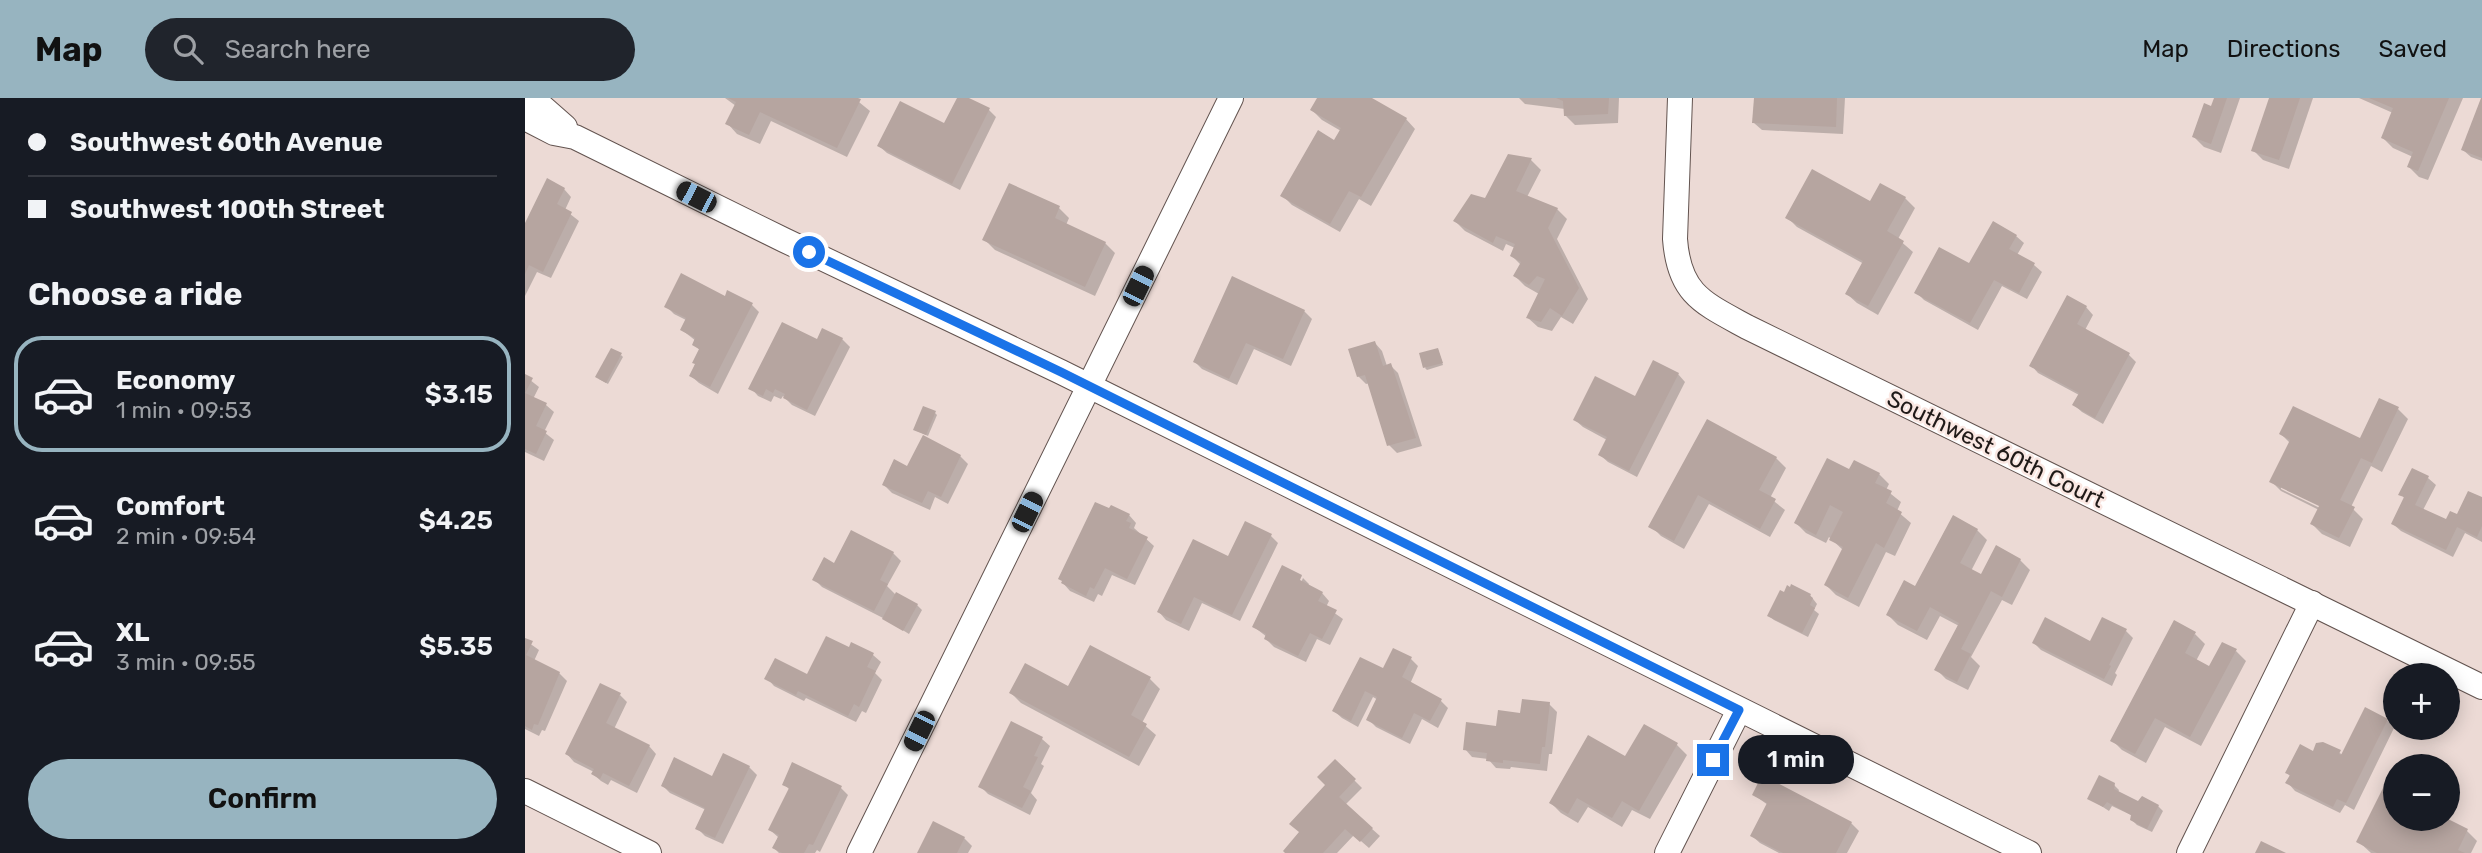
<!DOCTYPE html>
<meta charset="utf-8">
<style>
body{margin:0;font-family:Rubik,sans-serif;background:#20242c;color:#f1f3f6;height:100vh;display:flex;flex-direction:column;font-size:26px;white-space:nowrap}
*{box-sizing:border-box;margin:0}
p{font-size:23px;color:#9ea1a6}
.icon{flex:none;width:38px;height:38px;fill:none;stroke:currentColor;stroke-width:2;stroke-linecap:round;stroke-linejoin:round}
.map{position:relative;flex:1;overflow:hidden}
.details{display:flex;flex-direction:column;background:#171b24;width:525px}
.details>*{flex:none}
.guide{display:grid;align-content:center;height:154px;padding:0 28px;background:#171b24}
.controls{position:absolute;left:1858px;top:565px;display:grid;gap:14px}
.controls a{display:grid;place-items:center;width:77px;height:77px;border-radius:50%;background:#171b24;box-shadow:0 4px 18px #0003;font-size:35px}
.end{position:absolute;width:32px;height:32px;margin:-16px;border:9px solid #1a73e8;background:#fff;box-shadow:0 0 0 4px #fff}
.from{border-radius:50%}
.bubble{position:absolute;height:49px;border-radius:24px;background:#171b24;box-shadow:0 4px 18px #0003;font-size:23px;font-weight:600;line-height:49px;text-align:center}
.car{position:absolute;width:21px;height:42px;margin:-21px -10px;border-radius:9px;box-shadow:0 0 5px 2px #0007;background:linear-gradient(#222 24%,#8ab4d8 0 40%,#222 0 76%,#8ab4d8 0 86%,#222 0)}
.guide b{display:flex;align-items:center;gap:24px;height:66px;font-size:26px}
.guide b+b{border-top:2px solid #363941}
.guide i{width:18px;height:18px;background:#f1f3f6}
ul{padding:0;list-style:none}
li{display:flex;align-items:center;gap:21px;height:116px;margin:0 14px 10px;padding:0 14px;border:4px solid transparent;border-radius:28px}
li div{flex:1}
li b{display:block;font-size:26px}
li em{font-style:normal;font-weight:600}
li.current{border-color:#97b4c0}
li>.icon{width:63px;height:63px;stroke-width:1.5}
h2{padding:0 28px;font-size:32px;line-height:84px}
.action{display:flex;gap:14px;margin-top:auto;padding:14px 28px}
.action a{flex:1;height:80px;border-radius:42px;background:#97b4c0;color:#111;font-size:28px;font-weight:600;line-height:80px;text-align:center}
header{display:flex;align-items:center;gap:42px;box-sizing:border-box;height:98px;padding:0 35px;background:#97b4c0;color:#111}
header strong{font-size:33px}
nav{display:flex;gap:38px;margin-inline-start:auto;font-size:24px}
.search{width:490px;height:63px;background:#20242c;display:flex;align-items:center;gap:18px;box-sizing:border-box;padding:0 24px;border-radius:38px;color:#9ea1a6;font-size:26px}
main{display:flex;flex:1;min-height:0}
.map>svg:first-child{display:block}
.shadow{fill:#0003;fill-rule:evenodd}
.building{fill:#b6a5a0}
.lines{fill:none;stroke-linecap:round;stroke-linejoin:round}
.minor-casing{stroke:#62534f;stroke-width:26}
.minor{stroke:#fff;stroke-width:24}
.route{stroke:#1a73e8;stroke-width:9}
.labels{text-anchor:middle;dominant-baseline:central;stroke-width:5;stroke-linejoin:round;paint-order:stroke}
.street-label{font-size:23px;fill:#201a18;stroke:#fae7e2}
</style>
<header>
<strong>Map</strong>
<div class="search"><svg class="icon" aria-label="search" viewBox="0 0 24 24"><circle cx="10" cy="10" r="6"/><path d="M15 15l6 6"/></svg>Search here</div>
<nav><a>Map</a><a>Directions</a><a>Saved</a></nav>
</header>
<main>
<section class="details">
<div class="guide">
<b><i class="from"></i>Southwest 60th Avenue</b>
<b><i></i>Southwest 100th Street</b>
</div>
<h2>Choose a ride</h2>
<ul>
<li class="current"><svg class="icon" aria-label="car" viewBox="0 0 24 24"><path d="M5 17H2v-5l4-1 3-4h7l3 4 3 1v5h-3M9 17h6M6 11h13"/><circle cx="7" cy="17" r="2"/><circle cx="17" cy="17" r="2"/></svg><div><b>Economy</b><p>1 min · 09:53</p></div><em>$3.15</em></li>
<li><svg class="icon" aria-label="car" viewBox="0 0 24 24"><path d="M5 17H2v-5l4-1 3-4h7l3 4 3 1v5h-3M9 17h6M6 11h13"/><circle cx="7" cy="17" r="2"/><circle cx="17" cy="17" r="2"/></svg><div><b>Comfort</b><p>2 min · 09:54</p></div><em>$4.25</em></li>
<li><svg class="icon" aria-label="car" viewBox="0 0 24 24"><path d="M5 17H2v-5l4-1 3-4h7l3 4 3 1v5h-3M9 17h6M6 11h13"/><circle cx="7" cy="17" r="2"/><circle cx="17" cy="17" r="2"/></svg><div><b>XL</b><p>3 min · 09:55</p></div><em>$5.35</em></li>
</ul>
<div class="action"><a>Confirm</a></div>
</section>
<div class="map">
<svg width="1957" height="755" viewBox="0 0 1957 755">
<rect width="100%" height="100%" fill="#ecdad5"/>
<g class="shadow">
<path d="M200,0H329L345,13L322,59L246,23L235,46L212,36L203,26L211,8Z"/>
<path d="M434,0H440L464,12L471,19L435,92L362,55L354,48L420,28Z"/>
<path d="M794,0H844L881,21L890,31L846,108L834,101L815,134L767,107L757,97L810,44L816,33L797,22L787,12Z"/>
<path d="M994,0H1094L1093,25L1050,27L1040,17V11L1000,6Z"/>
<path d="M1231,0H1320L1318,36L1237,32L1229,25Z"/>
<path d="M1691,0H1715L1696,55L1679,49L1669,39L1687,10Z"/>
<path d="M1745,0H1788L1764,71L1738,62L1728,52Z"/>
<path d="M1834,0H1938L1903,82L1894,79L1884,69L1888,59L1868,50L1858,40L1868,15Z"/>
<path d="M1957,3V63L1946,59L1938,52Z"/>
<path d="M984,58L1006,62L1016,72L1002,99L1032,111L1042,121L1032,141L1063,201L1048,226L1036,219L1027,233L1013,229L1003,220L1014,196L1000,188L990,178L996,167L987,158L990,150L981,146L978,153L940,133L930,123L960,103Z"/>
<path d="M39,91L46,99L40,112L54,123L26,180L12,174L0,198V129Z"/>
<path d="M1380,100L1390,110L1373,141L1388,154L1353,217L1332,205L1322,196L1339,166L1272,129L1262,119Z"/>
<path d="M534,110L544,120L541,127L580,145L590,155L570,198L470,152L460,142Z"/>
<path d="M1491,138L1499,145L1492,157L1509,167L1517,174L1502,201L1477,188L1453,232L1399,202L1391,194L1444,167Z"/>
<path d="M227,207L234,214L193,296L174,285L166,278L175,252L169,247L171,243L157,232L161,222L149,216L141,208Z"/>
<path d="M1561,209L1568,217L1560,232L1604,257L1611,264L1578,326L1557,314L1549,307L1554,297L1513,275L1506,267Z"/>
<path d="M779,213L787,221L766,268L729,251L712,287L677,271L670,264Z"/>
<path d="M317,241L325,249L290,318L267,307L258,298L256,301L249,298L246,304L233,298L226,290L293,243Z"/>
<path d="M850,245L857,253L862,268L865,267L873,275L897,348L872,355L864,347L845,285L841,286L833,278Z"/>
<path d="M913,252L918,267L902,272L900,270Z"/>
<path d="M96,257L98,259L83,286L74,281Z"/>
<path d="M1153,276L1160,284L1112,379L1083,364L1075,357L1082,342L1058,329L1050,322L1111,301Z"/>
<path d="M0,278L14,289L8,301L21,307L29,314L19,334L29,342L19,363L0,354Z"/>
<path d="M1873,311L1883,321L1857,374L1846,368L1826,409L1838,421L1825,449L1797,436L1787,426L1794,412L1756,393L1746,383L1765,345L1756,336L1836,343ZM1756,387L1803,410L1801,413L1756,391Z"/>
<path d="M410,315L412,317L403,338L390,332Z"/>
<path d="M1182,323L1251,360L1261,370L1245,400L1260,412L1245,439L1184,406L1159,451L1136,438L1126,428Z"/>
<path d="M399,340L435,358L443,366L423,406L410,399L405,412L367,395L359,387L383,370Z"/>
<path d="M1330,364L1354,376L1364,386L1361,392L1376,404L1372,413L1386,425L1370,458L1361,454L1334,509L1311,497L1301,487L1319,453L1304,439L1301,445L1281,435L1271,425L1325,374Z"/>
<path d="M1903,380L1911,387L1898,412L1922,424L1957,401V444L1940,435L1928,459L1876,433L1868,426L1880,401L1876,396Z"/>
<path d="M604,417L611,425L609,430L629,448L610,487L587,477L577,498L573,496L569,504L545,493L538,485Z"/>
<path d="M1452,432L1462,442L1446,473L1457,479L1495,462L1505,472L1487,507L1477,502L1446,559L1455,568L1443,592L1421,581L1411,571L1434,528L1415,518L1402,542L1373,527L1363,517Z"/>
<path d="M746,438L753,445L715,523L677,505L664,533L641,522L634,514L704,460Z"/>
<path d="M368,455L376,463L362,488L371,497L392,507L397,512L384,536L358,520L297,489L289,481Z"/>
<path d="M758,469L777,479H774L773,491L778,480L784,486L783,488L797,495L804,503L801,509L818,521L805,547L792,541L781,564L749,549L741,541L742,539L729,529Z"/>
<path d="M1285,497L1292,506L1289,512L1294,516L1283,539L1249,522L1244,518Z"/>
<path d="M1601,533L1608,540L1590,575L1592,577L1587,588L1516,552L1509,545L1566,546Z"/>
<path d="M1670,536L1680,546L1671,563L1685,570L1711,553L1721,563L1676,648L1640,629L1621,665L1597,652L1587,642Z"/>
<path d="M0,542L14,552L9,563L34,575L42,583L20,633L17,632L14,638L0,631Z"/>
<path d="M327,546L348,557L356,564L350,575L357,582L341,615L337,613L331,624L281,600L279,603L249,588L242,580L283,578L325,551Z"/>
<path d="M886,561L893,568L885,586L916,603L923,610L913,630L897,621L885,646L851,629L843,621L853,602L848,599L833,629L817,620L809,613L859,573Z"/>
<path d="M625,581L635,591L617,625L631,637L614,668L496,605L486,595Z"/>
<path d="M95,597L102,604L89,631L124,648L131,656L112,695L86,682L83,687L76,683L68,676L69,674L49,664L42,656Z"/>
<path d="M1024,606L1032,614L1027,656H1024L1022,673L986,669L985,671L971,670L963,661L947,659L940,651L997,617Z"/>
<path d="M1862,622L1869,630L1829,712L1820,707L1815,715L1770,693L1763,685L1766,679L1762,675L1789,655L1798,645L1818,657Z"/>
<path d="M486,626L517,641L525,648L516,666L519,668L506,695L512,702L505,717L463,696L455,688Z"/>
<path d="M1120,628L1152,647L1162,657L1125,721L1107,712L1097,729L1063,709L1053,725L1036,715L1026,705L1101,661Z"/>
<path d="M810,663L837,690L820,707L855,738L844,750L829,737L812,755H763L776,735L802,687Z"/>
<path d="M224,669L232,677L198,746L180,738L172,730L181,712L145,695L138,688L188,680Z"/>
<path d="M259,686L316,690L323,697L295,754L292,752L290,755H254L249,750L253,739L245,732L265,692Z"/>
<path d="M1589,687L1594,692L1593,695L1614,705L1633,708L1638,713L1627,734L1612,727L1607,722L1608,718L1587,708L1584,713L1564,700Z"/>
<path d="M1229,697L1326,725L1334,733L1322,755H1254L1235,745L1227,738L1243,707Z"/>
<path d="M1871,721H1920L1942,733L1952,743L1946,755H1846L1833,743Z"/>
<path d="M439,740L447,748L443,755H394Z"/>
</g>
<g class="building">
<path d="M203,0H333L336,1L312,50L235,14L224,37L200,26L211,4Z"/>
<path d="M432,0H444L465,10L427,86L352,48L375,3L419,25Z"/>
<path d="M792,0H847L882,20L836,99L824,93L805,126L755,98L793,32L809,42L816,30L785,12Z"/>
<path d="M1031,0H1084L1083,16L1039,18L1038,3Z"/>
<path d="M1229,0H1312L1311,29L1227,25Z"/>
<path d="M1689,0H1702L1686,46L1667,39L1679,5L1686,8Z"/>
<path d="M1744,0H1775L1754,62L1726,53Z"/>
<path d="M1844,0H1924L1893,73L1882,69L1888,54L1856,40L1868,10Z"/>
<path d="M1956,0H1957V60L1936,52Z"/>
<path d="M983,56L1007,60L991,93L1033,110L1023,130L1054,190L1037,218L1025,210L1016,224L1001,220L1020,181L1012,178L1004,187L988,178L996,164L985,158L990,146L971,138L968,145L928,123L946,96L960,100Z"/>
<path d="M1287,71L1345,103L1355,85L1381,99L1362,133L1379,143L1343,208L1320,196L1338,163L1260,120Z"/>
<path d="M22,80L40,90L32,106L47,114L18,174L4,167L0,176V125Z"/>
<path d="M484,85L535,108L530,120L581,144L560,189L457,142Z"/>
<path d="M1468,123L1492,137L1484,151L1510,165L1494,195L1469,182L1445,225L1389,195L1414,149L1444,165Z"/>
<path d="M156,175L200,198L202,192L228,205L185,289L164,278L170,266L167,265L174,251L167,247L170,240L155,232L161,220L139,209Z"/>
<path d="M707,178L780,212L758,261L721,245L704,281L668,264Z"/>
<path d="M1542,197L1562,208L1552,226L1605,255L1570,320L1547,307L1554,295L1504,268Z"/>
<path d="M257,224L292,241L297,230L318,240L282,312L258,300L260,296L250,291L248,295L241,291L238,298L223,291Z"/>
<path d="M850,243L858,268L866,265L891,340L862,348L840,277L832,279L823,251Z"/>
<path d="M86,250L97,255L81,285L70,279Z"/>
<path d="M913,250L918,265L898,270L894,255Z"/>
<path d="M1128,262L1154,275L1104,373L1073,357L1082,339L1048,322L1070,278L1110,298Z"/>
<path d="M0,276L8,280L0,295L22,305L11,328L22,333L11,356L0,351Z"/>
<path d="M1854,300L1874,309L1847,365L1836,360L1815,402L1830,409L1814,440L1785,426L1794,408L1744,384L1765,342L1754,336L1768,308L1835,340Z"/>
<path d="M398,308L411,313L401,337L388,332Z"/>
<path d="M1182,321L1252,359L1234,392L1251,401L1235,431L1173,397L1149,443L1123,429Z"/>
<path d="M398,337L436,357L416,399L403,393L397,405L357,387L369,361L382,368Z"/>
<path d="M1302,360L1324,371L1329,362L1355,375L1350,385L1367,393L1361,405L1377,414L1359,450L1351,445L1323,500L1299,487L1318,449L1304,442L1318,414L1305,407L1291,437L1269,425Z"/>
<path d="M1887,370L1904,378L1890,407L1921,421L1925,413L1932,416L1943,393L1957,399V428L1952,439L1932,429L1921,452L1866,426L1879,399L1873,397Z"/>
<path d="M570,404L584,410L586,407L605,416L601,423L606,425L604,430L623,439L602,481L580,470L569,491L565,489L561,498L536,485L537,483L533,481Z"/>
<path d="M1428,417L1453,431L1435,465L1456,476L1471,447L1496,461L1477,499L1466,493L1436,551L1446,556L1432,584L1409,572L1434,525L1405,509L1392,533L1361,517L1379,482L1390,488Z"/>
<path d="M720,423L747,436L707,517L669,499L656,526L632,514L668,441L703,458Z"/>
<path d="M326,432L369,454L355,482L363,486L349,513L287,482L299,459L309,465Z"/>
<path d="M757,467L777,477L775,482L798,494L793,503L812,512L797,541L785,535L773,558L739,541L741,536L727,529Z"/>
<path d="M1266,486L1286,496L1285,498L1288,500L1285,507L1290,510L1277,535L1242,518L1255,492L1259,494L1262,487L1265,489Z"/>
<path d="M371,494L393,506L378,533L357,521Z"/>
<path d="M1520,519L1565,543L1577,519L1602,531L1584,567L1586,568L1579,581L1507,545Z"/>
<path d="M1649,522L1671,534L1660,555L1684,568L1697,544L1712,551L1665,639L1630,620L1610,656L1585,643Z"/>
<path d="M301,538L324,549L326,544L349,555L342,569L351,573L334,609L329,606L323,618L273,593L271,597L239,581L250,560L282,576Z"/>
<path d="M0,540L8,543L1,557L35,574L13,627L9,626L7,632L0,628Z"/>
<path d="M565,547L626,579L606,617L622,626L604,659L484,595L500,565L543,588Z"/>
<path d="M868,550L887,559L877,579L917,601L905,623L889,615L877,640L841,622L852,599L840,593L826,623L807,613L835,559L858,570Z"/>
<path d="M75,585L96,595L81,625L125,647L104,688L78,675L75,681L66,676L69,671L40,656Z"/>
<path d="M997,601L1025,604L1020,649H1017L1015,666L978,662V665L961,663L962,655L938,652L941,624L971,628L973,612L995,615Z"/>
<path d="M1840,609L1863,621L1821,705L1812,701L1808,709L1760,685L1765,677L1760,675L1775,646L1788,653L1791,645L1798,644L1816,652L1814,656L1816,657Z"/>
<path d="M486,623L518,639L509,658L513,659L498,689L506,693L497,710L453,689Z"/>
<path d="M1119,626L1153,645L1114,713L1097,703L1087,720L1052,700L1043,716L1024,705L1063,637L1100,658Z"/>
<path d="M198,655L225,668L190,740L170,731L180,710L136,688L149,659L187,678Z"/>
<path d="M810,661L831,681L814,699L848,730L835,744L820,731L798,755H760L758,753L774,734L764,726L800,687L792,679Z"/>
<path d="M267,664L317,688L288,747L284,746L279,755H257L247,750L254,737L243,732L264,690L257,687Z"/>
<path d="M1867,672L1871,674V721H1923L1943,731L1933,752L1940,755H1852L1831,744Z"/>
<path d="M1237,677L1327,724L1311,755H1258L1225,738L1242,705L1227,697Z"/>
<path d="M1574,677L1590,685L1589,691L1613,703L1617,698L1634,707L1622,731L1605,722L1606,717L1582,704L1578,709L1562,701Z"/>
<path d="M408,723L440,739L432,755H392Z"/>
<path d="M1736,743L1761,755H1730Z"/>
</g>
<g class="lines">
<defs>
<g id="minor">
<path d="M7,0L40,29"/>
<path d="M1155,0L1150,141C1154,196 1178,205 1222,229L1957,589"/>
<path d="M0,20L29,35L50,39L259,142L536,274L1504,755"/>
<path d="M0,693L124,755"/>
<path d="M334,755L706,0"/>
<path d="M1142,755L1214,612"/>
<path d="M1664,755L1787,505"/>
</g>
</defs>
<use href="#minor" class="minor-casing"/>
<use href="#minor" class="minor"/>
</g>
<g class="lines">
<path class="route" d="M284,154L536,274L1214,612L1188,662"/>
</g>
<g class="labels">
<g class="street-label">
<text transform="translate(1471 351) rotate(26)">Southwest 60th Court</text>
</g>
</g>
</svg>
<div class="controls">
<a>+</a>
<a>−</a>
</div>
<i class="end from" style="left:284px;top:154px"></i>
<i class="end" style="left:1188px;top:662px"></i>
<div class="bubble" style="left:1213px;top:637px;width:116px">1 min</div>
<i class="car" style="left:171px;top:99px;rotate:297deg"></i>
<i class="car" style="left:613px;top:188px;rotate:26deg"></i>
<i class="car" style="left:502px;top:414px;rotate:26deg"></i>
<i class="car" style="left:394px;top:633px;rotate:206deg"></i>
</div>
</main>
